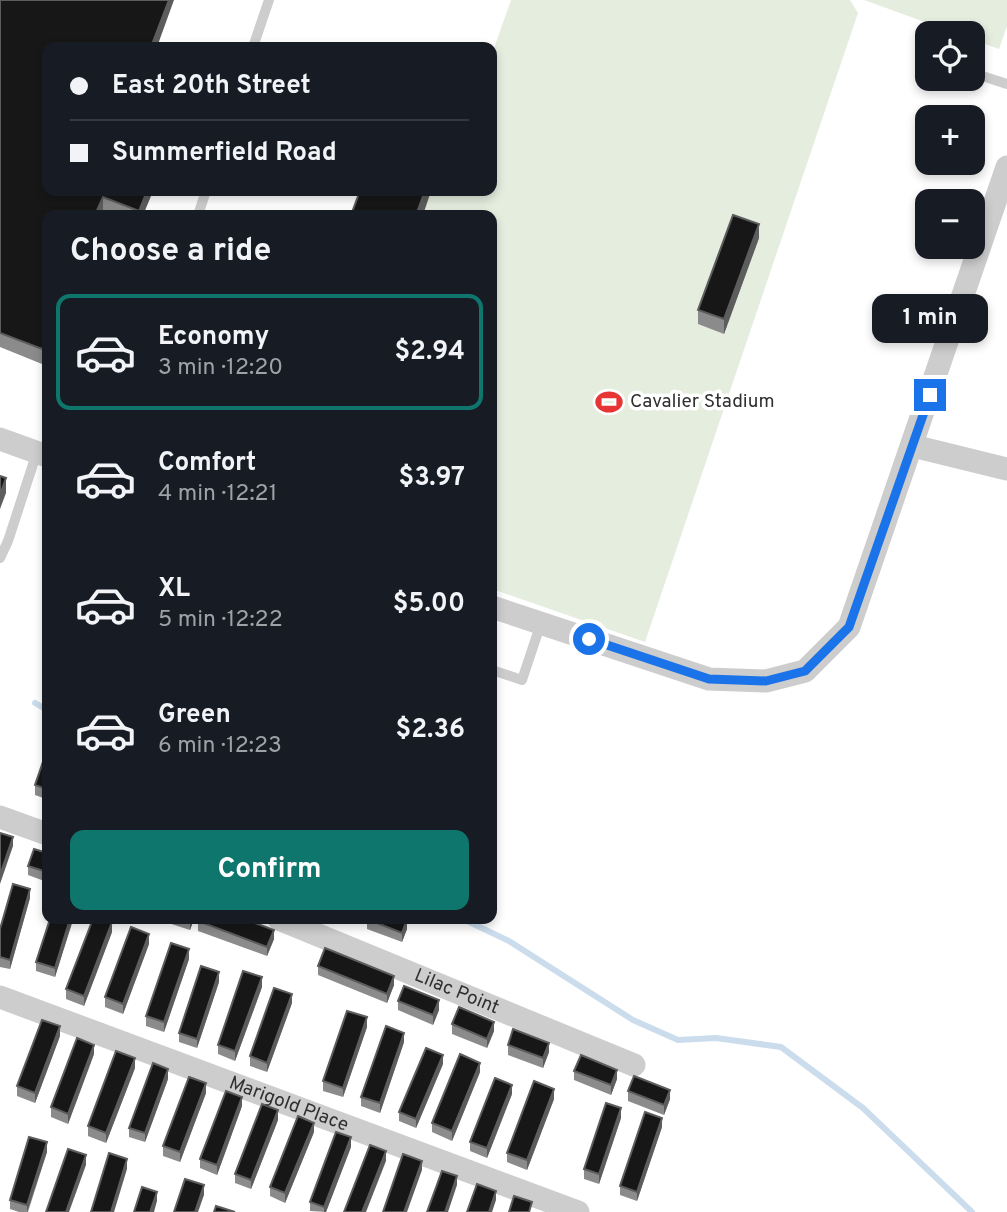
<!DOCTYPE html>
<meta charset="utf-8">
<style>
body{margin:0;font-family:Overpass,sans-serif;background:#242831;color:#f1f3f6;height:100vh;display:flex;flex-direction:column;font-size:26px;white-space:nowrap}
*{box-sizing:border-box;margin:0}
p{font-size:23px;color:#9ea1a6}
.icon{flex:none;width:38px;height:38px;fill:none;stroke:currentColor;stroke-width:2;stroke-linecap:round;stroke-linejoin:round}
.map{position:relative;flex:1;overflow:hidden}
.side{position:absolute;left:42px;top:210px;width:455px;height:714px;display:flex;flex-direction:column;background:#171b24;border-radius:14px;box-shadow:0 4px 10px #0003}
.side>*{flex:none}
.banner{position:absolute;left:42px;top:42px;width:455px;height:154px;border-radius:14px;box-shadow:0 4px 10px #0003;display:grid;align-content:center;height:154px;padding:0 28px;background:#171b24}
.controls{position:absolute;left:915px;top:21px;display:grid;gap:14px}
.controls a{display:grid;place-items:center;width:70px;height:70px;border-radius:14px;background:#171b24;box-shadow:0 4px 10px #0003;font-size:35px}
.end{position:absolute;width:32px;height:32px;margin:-16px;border:9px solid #1a73e8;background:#fff;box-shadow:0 0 0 4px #fff}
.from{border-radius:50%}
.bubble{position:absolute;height:49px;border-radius:14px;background:#171b24;box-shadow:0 4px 10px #0003;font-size:23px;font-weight:700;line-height:49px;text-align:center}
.banner b{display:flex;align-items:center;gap:24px;height:66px;font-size:26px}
.banner b+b{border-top:2px solid #363941}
.banner i{width:18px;height:18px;background:#f1f3f6}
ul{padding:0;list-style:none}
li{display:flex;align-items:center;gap:21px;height:116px;margin:0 14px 10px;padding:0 14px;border:4px solid transparent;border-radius:14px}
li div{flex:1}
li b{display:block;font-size:26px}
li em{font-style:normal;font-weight:700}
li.active{border-color:#0f766e}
li>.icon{width:63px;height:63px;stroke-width:1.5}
h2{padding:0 28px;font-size:32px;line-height:84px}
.primary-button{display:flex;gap:14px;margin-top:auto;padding:14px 28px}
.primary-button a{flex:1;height:80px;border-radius:14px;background:#0f766e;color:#fff;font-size:28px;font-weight:700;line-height:80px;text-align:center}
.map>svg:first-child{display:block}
.grass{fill:#e5eddf}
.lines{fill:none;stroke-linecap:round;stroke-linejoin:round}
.stream{stroke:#cbdded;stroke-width:6}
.service{stroke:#cdcdcd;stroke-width:10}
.minor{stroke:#cdcdcd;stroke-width:23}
.wall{fill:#8b8b8b}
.shaded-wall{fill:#5d5d5d}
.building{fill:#171717;stroke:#5d5d5d;stroke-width:2}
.route{stroke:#1a73e8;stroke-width:9}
.labels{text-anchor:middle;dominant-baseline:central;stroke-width:7;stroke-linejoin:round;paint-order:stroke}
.poi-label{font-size:19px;fill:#303030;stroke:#fff;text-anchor:start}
.street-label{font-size:19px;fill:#303030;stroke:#fff}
</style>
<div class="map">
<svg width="1007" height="1212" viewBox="0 0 1007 1212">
<rect width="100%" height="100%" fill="#fff"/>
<g class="grass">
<path d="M511,0H850L858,13L645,642L492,589V215H351L360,191H492V54Z"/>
<path d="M864,0H1007V26L999,49L973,40V33H955Z"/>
</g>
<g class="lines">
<g class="stream">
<path d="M35,703L47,710"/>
<path d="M463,919L509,941L633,1020L678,1040L716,1038L781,1047L863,1108L972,1212"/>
</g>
<g class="service">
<path d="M253,47L269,0"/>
<path d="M973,73L1007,84"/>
<path d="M198,215L206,191"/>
<path d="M0,558L8,541L37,452"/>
<path d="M492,670L522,680L541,623"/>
</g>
<g class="minor">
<path d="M0,439L47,456"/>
<path d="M913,446L1007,469"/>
<path d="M492,607L709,679L766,681L805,671L849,627L1007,167"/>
<path d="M0,817L47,834"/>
<path id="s1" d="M279,919L634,1065"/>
<path id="s2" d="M0,997L578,1212"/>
</g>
</g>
<g class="wall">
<path d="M0,0L47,191H153L143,215H114L103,211L101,215H47L42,364L0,347Z"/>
<path d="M759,238L724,334L698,324V310Z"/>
<path d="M47,753V795L46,799L35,795V785Z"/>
<path d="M47,853V882L28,875V866Z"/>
<path d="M30,898L10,969L0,967V929Z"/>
<path d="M73,919L55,977L36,971V962Z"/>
<path d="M156,919H194L190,930Z"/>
<path d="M367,919L407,929L402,942L367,929Z"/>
<path d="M198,921L274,939L267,956L198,931Z"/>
<path d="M112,932L84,1006L66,999V989Z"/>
<path d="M149,944L123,1014L105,1007V997Z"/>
<path d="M189,959L164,1032L146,1026V1016Z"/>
<path d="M318,966L394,985L387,1003L318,975Z"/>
<path d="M219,982L197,1048L179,1042V1033Z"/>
<path d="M262,987L235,1061L218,1054V1045Z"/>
<path d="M398,1001L439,1010L433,1025L398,1010Z"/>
<path d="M292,1003L267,1072L250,1066V1056Z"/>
<path d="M452,1024L494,1031L487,1048L452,1034Z"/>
<path d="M367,1027L343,1097L323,1091V1081Z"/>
<path d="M60,1036L35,1103L17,1096V1086Z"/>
<path d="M404,1042L380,1113L361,1106V1097Z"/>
<path d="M508,1045L549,1052L543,1068L508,1055Z"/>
<path d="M94,1054L68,1124L51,1117V1107Z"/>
<path d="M443,1064L416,1128L399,1121V1112Z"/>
<path d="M135,1068L106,1143L88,1136V1126Z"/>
<path d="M574,1071L617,1079L611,1095L574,1080Z"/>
<path d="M480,1072L452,1141L432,1132V1123Z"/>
<path d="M168,1079L145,1142L129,1137V1128Z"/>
<path d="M628,1091L670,1099L664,1115L628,1101Z"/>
<path d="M206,1093L180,1162L163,1156V1146Z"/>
<path d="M512,1094L487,1158L470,1151V1142Z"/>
<path d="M554,1099L527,1170L507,1162V1153Z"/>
<path d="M242,1106L217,1175L200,1168V1159Z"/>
<path d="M621,1118L599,1184L584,1179V1169Z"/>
<path d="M278,1120L251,1189L235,1183V1174Z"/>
<path d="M662,1127L637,1201L620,1195V1186Z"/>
<path d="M314,1132L285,1203L270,1196V1187Z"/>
<path d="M351,1147L326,1212L310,1211V1202Z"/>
<path d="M47,1152L28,1212H19L10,1209V1200Z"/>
</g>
<g class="shaded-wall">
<path d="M169,0H174L157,47H151Z"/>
<path d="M147,191H153L143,215H139V211Z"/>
<path d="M425,191H431L423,215H416Z"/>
<path d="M103,197V211L101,215H95Z"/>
<path d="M759,224V238L724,334V319Z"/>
<path d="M47,335V349L42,364V349Z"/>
<path d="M6,478V493L0,509V495Z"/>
<path d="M13,837V846L0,884V875Z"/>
<path d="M30,889V898L10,969V960Z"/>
<path d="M70,919H73V920L55,977V968Z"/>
<path d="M191,919H194L190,930V921Z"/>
<path d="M407,919V929L402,942V933Z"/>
<path d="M112,922V932L84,1006V996Z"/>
<path d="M274,930V939L267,956V947Z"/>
<path d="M149,934V944L123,1014V1004Z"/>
<path d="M189,949V959L164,1032V1022Z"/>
<path d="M219,972V982L197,1048V1039Z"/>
<path d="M394,976V985L387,1003V994Z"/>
<path d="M262,977V987L235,1061V1051Z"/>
<path d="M292,994V1003L267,1072V1063Z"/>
<path d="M439,1000V1010L433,1025V1015Z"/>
<path d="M367,1017V1027L343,1097V1088Z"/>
<path d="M494,1022V1031L487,1048V1039Z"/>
<path d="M60,1026V1036L35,1103V1093Z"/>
<path d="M404,1033V1042L380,1113V1103Z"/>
<path d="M549,1043V1052L543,1068V1058Z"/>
<path d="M94,1045V1054L68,1124V1114Z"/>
<path d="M443,1055V1064L416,1128V1119Z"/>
<path d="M135,1058V1068L106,1143V1133Z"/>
<path d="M480,1063V1072L452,1141V1131Z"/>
<path d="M168,1069V1079L145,1142V1133Z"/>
<path d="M617,1070V1079L611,1095V1085Z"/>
<path d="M206,1083V1093L180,1162V1152Z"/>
<path d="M512,1085V1094L487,1158V1148Z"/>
<path d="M554,1089V1099L527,1170V1160Z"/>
<path d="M670,1090V1099L664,1115V1105Z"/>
<path d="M242,1097V1106L217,1175V1165Z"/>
<path d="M621,1108V1118L599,1184V1174Z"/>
<path d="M278,1110V1120L251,1189V1180Z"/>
<path d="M662,1118V1127L637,1201V1192Z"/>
<path d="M314,1123V1132L285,1203V1193Z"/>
<path d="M351,1137V1147L326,1212H324V1207Z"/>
<path d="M47,1142V1152L27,1212V1205Z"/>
<path d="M386,1151V1161L366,1212H362Z"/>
<path d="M86,1155V1165L69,1212H66Z"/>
<path d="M127,1159V1169L114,1212H111Z"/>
<path d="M422,1161V1170L407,1212H404Z"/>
<path d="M457,1176V1185L448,1212H445Z"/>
<path d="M204,1185V1195L198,1212H195Z"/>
<path d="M496,1191V1200L492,1212H489Z"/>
<path d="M157,1192V1201L154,1212H150Z"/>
</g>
<g class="building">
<path d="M0,0H169L151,47H47V191H147L139,211L103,197L95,215H47V335L42,349L0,333Z"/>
<path d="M360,191H425L416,215H351Z"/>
<path d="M733,215L759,224L724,319L698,310Z"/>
<path d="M0,476L6,478L0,495Z"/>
<path d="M46,753H47V786L46,789L35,785Z"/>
<path d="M0,833L13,837L0,875Z"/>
<path d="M34,849L47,853V872L28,866Z"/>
<path d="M13,884L30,889L10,960L0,957V929Z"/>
<path d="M50,919H70L55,968L36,962Z"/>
<path d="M93,919H103L112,922L84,996L66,989Z"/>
<path d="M199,919H244L274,930L267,947L198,921Z"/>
<path d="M367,919H407L402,933Z"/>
<path d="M131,927L149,934L123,1004L105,997Z"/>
<path d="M171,943L189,949L164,1022L146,1016Z"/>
<path d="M325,948L394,976L387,994L318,966Z"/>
<path d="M201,966L219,972L197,1039L179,1033Z"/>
<path d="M243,971L262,977L235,1051L218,1045Z"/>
<path d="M404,986L439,1000L433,1015L398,1001Z"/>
<path d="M274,988L292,994L267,1063L250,1056Z"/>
<path d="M459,1007L494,1022L487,1039L452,1024Z"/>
<path d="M347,1011L367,1017L343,1088L323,1081Z"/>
<path d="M42,1020L60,1026L35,1093L17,1086Z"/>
<path d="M386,1026L404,1033L380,1103L361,1097Z"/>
<path d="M513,1029L549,1043L543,1058L508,1045Z"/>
<path d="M77,1038L94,1045L68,1114L51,1107Z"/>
<path d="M426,1048L443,1055L416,1119L399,1112Z"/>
<path d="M116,1051L135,1058L106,1133L88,1126Z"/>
<path d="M460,1054L480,1063L452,1131L432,1123Z"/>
<path d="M581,1055L617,1070L611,1085L574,1071Z"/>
<path d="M153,1063L168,1069L145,1133L129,1128Z"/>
<path d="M634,1076L670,1090L664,1105L628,1091Z"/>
<path d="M189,1077L206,1083L180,1152L163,1146Z"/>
<path d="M495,1078L512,1085L487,1148L470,1142Z"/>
<path d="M534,1081L554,1089L527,1160L507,1153Z"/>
<path d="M226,1091L242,1097L217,1165L200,1159Z"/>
<path d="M606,1103L621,1108L599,1174L584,1169Z"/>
<path d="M262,1104L278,1110L251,1180L235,1174Z"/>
<path d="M645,1112L662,1118L637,1192L620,1186Z"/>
<path d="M298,1116L314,1123L285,1193L270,1187Z"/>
<path d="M336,1132L351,1137L324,1207L310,1202Z"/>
<path d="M29,1137L47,1142L27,1205L10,1200Z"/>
<path d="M370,1145L386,1151L362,1212H344Z"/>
<path d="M68,1149L86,1155L66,1212H46Z"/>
<path d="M109,1153L127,1159L111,1212H91Z"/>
<path d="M403,1154L422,1161L404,1212H383Z"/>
<path d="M442,1171L457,1176L445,1212H427Z"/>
<path d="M185,1179L204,1185L195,1212H174Z"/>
<path d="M477,1184L496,1191L489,1212H467Z"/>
<path d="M142,1187L157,1192L150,1212H134Z"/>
<path d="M514,1196L532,1202L529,1212H509Z"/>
<path d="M216,1206L235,1212H214Z"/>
</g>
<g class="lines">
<path class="route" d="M589,639L709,679L766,681L805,671L849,627L930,395"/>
</g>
<defs>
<symbol id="stadium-bare" viewBox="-9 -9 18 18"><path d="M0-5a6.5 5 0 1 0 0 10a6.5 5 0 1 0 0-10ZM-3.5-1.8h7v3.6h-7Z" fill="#e63534" stroke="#fff" stroke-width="2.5" paint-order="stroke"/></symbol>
</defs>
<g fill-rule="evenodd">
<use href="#stadium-bare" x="590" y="383" width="38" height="38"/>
</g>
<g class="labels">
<g class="poi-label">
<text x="630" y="402">Cavalier Stadium</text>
</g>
<g class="street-label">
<text stroke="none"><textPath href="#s1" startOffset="192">Lilac Point</textPath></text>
<text stroke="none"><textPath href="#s2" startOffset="308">Marigold Place</textPath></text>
</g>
</g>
</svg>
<div class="controls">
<a><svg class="icon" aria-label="locate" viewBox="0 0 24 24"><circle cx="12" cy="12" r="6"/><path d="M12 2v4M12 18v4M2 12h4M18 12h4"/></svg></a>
<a>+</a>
<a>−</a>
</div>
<i class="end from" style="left:589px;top:639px"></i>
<i class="end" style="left:930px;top:395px"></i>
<div class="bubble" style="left:872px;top:294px;width:116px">1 min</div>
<div class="banner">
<b><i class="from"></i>East 20th Street</b>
<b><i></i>Summerfield Road</b>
</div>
<section class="side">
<h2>Choose a ride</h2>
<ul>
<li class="active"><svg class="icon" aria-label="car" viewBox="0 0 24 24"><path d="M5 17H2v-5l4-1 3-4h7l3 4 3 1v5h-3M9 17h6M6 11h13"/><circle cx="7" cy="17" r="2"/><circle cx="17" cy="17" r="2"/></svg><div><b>Economy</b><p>3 min · 12:20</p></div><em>$2.94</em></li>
<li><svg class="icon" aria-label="car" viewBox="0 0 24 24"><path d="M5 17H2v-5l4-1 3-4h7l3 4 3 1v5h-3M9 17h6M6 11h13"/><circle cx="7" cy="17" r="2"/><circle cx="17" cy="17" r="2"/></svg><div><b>Comfort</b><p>4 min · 12:21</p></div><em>$3.97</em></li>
<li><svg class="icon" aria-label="car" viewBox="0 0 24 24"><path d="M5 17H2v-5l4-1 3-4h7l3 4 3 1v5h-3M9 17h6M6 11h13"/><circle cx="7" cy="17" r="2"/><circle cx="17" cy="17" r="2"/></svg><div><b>XL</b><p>5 min · 12:22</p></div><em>$5.00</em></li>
<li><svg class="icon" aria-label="car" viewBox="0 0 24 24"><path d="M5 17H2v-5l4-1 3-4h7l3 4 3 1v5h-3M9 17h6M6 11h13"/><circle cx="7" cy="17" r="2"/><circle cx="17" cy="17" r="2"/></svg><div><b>Green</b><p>6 min · 12:23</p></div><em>$2.36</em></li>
</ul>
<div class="primary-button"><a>Confirm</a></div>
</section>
</div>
